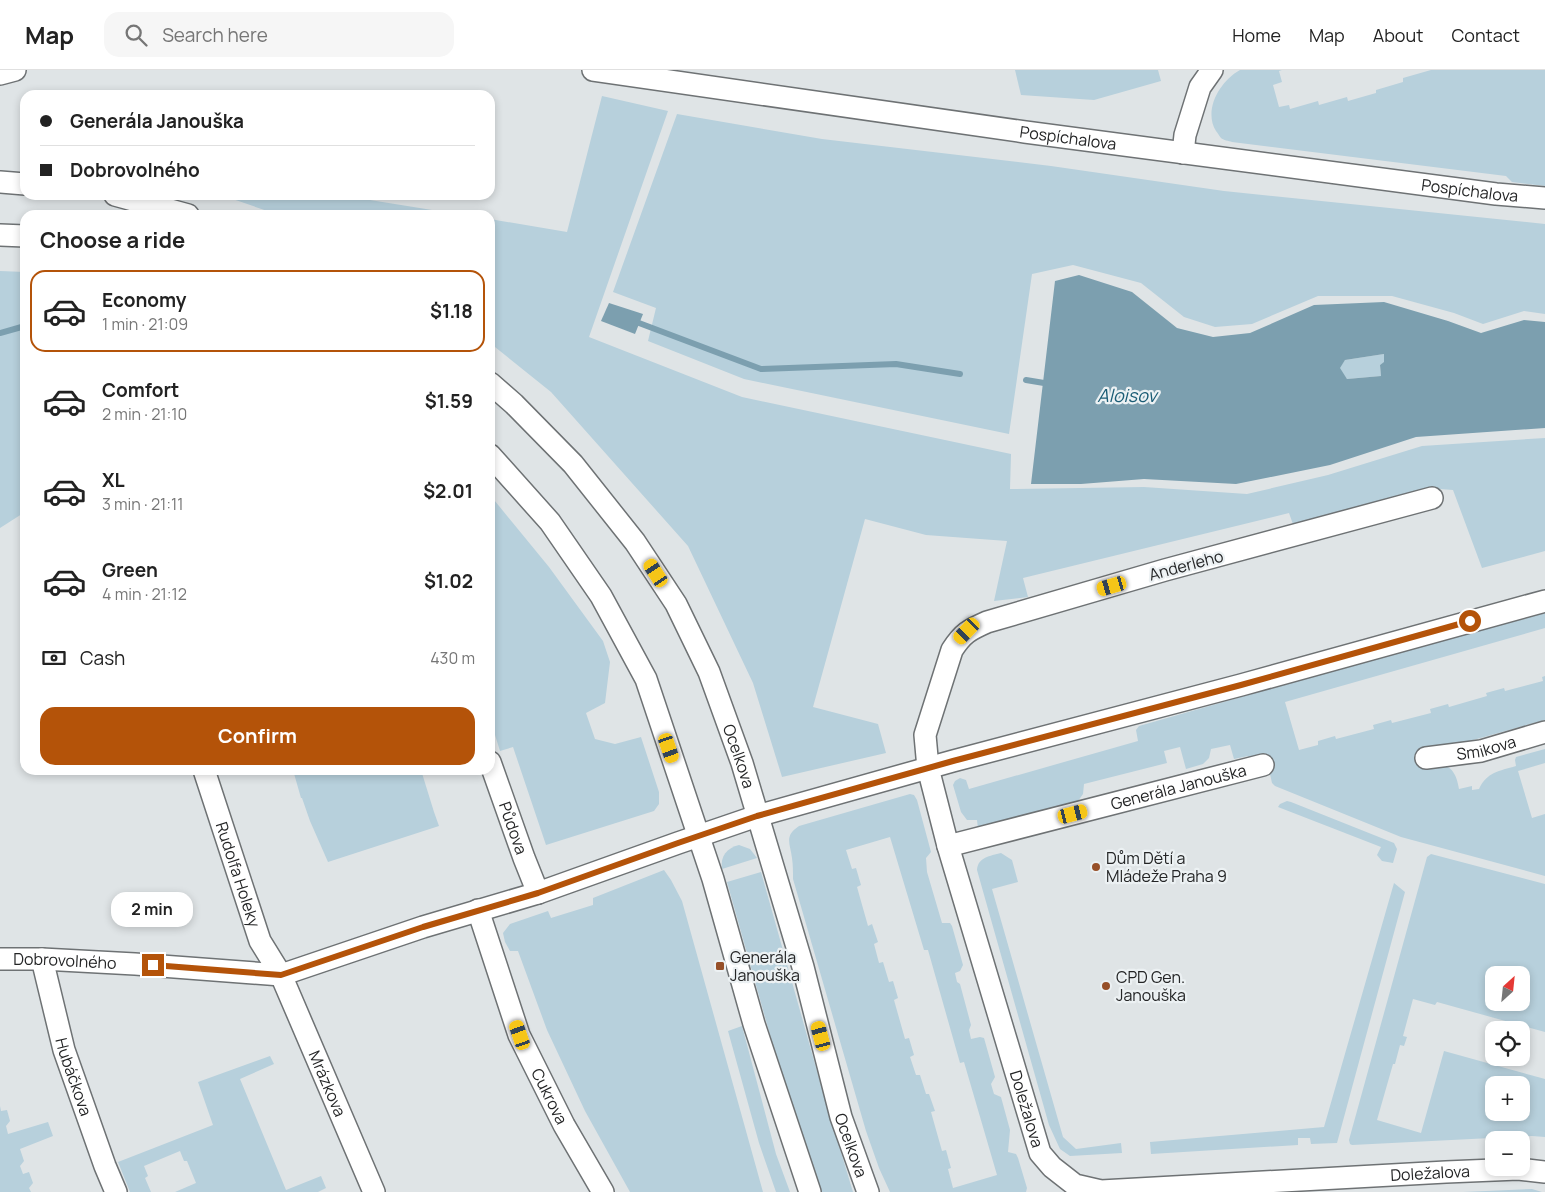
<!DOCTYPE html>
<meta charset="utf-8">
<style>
body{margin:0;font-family:Manrope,sans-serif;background:#f6f6f6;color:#222;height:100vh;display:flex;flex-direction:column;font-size:19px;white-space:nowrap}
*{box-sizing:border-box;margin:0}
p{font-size:16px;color:#767676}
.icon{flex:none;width:28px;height:28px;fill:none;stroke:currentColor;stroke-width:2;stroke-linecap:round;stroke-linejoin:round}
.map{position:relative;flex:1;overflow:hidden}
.details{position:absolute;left:20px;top:140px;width:475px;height:565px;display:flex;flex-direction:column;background:#fff;border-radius:15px;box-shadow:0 2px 8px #0003}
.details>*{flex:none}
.hud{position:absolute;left:20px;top:20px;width:475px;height:110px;border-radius:15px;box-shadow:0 2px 8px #0003;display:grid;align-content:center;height:110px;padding:0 20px;background:#fff}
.needle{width:32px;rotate:27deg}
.buttons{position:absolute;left:1485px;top:896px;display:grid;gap:10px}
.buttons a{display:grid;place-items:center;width:45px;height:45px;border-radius:10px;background:#fff;box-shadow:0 2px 8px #0003;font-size:25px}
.end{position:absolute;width:22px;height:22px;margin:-11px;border:6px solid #b45309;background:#fff;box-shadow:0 0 0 2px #fff}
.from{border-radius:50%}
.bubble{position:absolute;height:35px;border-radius:15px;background:#fff;box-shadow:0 2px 8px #0003;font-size:16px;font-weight:700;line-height:35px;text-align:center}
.car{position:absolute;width:15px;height:30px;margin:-15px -8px;border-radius:6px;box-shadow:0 0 4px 1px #0007;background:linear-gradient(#f5c518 24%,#345 0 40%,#f5c518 0 76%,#345 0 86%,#f5c518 0)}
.hud b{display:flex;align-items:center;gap:18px;height:48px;font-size:19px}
.hud b+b{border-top:1px solid #e0e0e0}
.hud i{width:12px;height:12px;background:#222}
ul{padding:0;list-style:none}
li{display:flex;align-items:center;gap:15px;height:82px;margin:0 10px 8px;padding:0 10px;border:2px solid transparent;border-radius:15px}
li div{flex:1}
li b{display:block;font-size:19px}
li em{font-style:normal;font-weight:700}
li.current{border-color:#b45309}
li>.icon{width:45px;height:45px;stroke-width:1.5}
h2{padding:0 20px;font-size:22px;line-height:60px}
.pay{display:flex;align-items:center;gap:12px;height:55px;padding:0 20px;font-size:19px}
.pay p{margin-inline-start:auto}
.cta{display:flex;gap:10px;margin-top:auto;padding:10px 20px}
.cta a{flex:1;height:58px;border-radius:15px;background:#b45309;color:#fff;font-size:20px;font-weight:700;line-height:58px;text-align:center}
header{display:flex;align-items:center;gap:30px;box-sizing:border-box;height:70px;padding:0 25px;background:#fff;border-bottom:1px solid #e0e0e0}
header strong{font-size:24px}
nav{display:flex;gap:28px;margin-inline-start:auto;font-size:18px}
.search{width:350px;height:45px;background:#f6f6f6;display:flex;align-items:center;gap:12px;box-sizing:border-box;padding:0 18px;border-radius:15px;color:#767676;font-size:19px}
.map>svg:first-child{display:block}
.green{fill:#b7d0dc;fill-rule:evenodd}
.water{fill:#7c9faf;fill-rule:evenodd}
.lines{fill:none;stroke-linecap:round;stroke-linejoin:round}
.stream{stroke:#7c9faf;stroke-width:6}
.minor-casing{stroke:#6e7274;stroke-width:24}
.minor{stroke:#fff;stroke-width:21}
.route{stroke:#b45309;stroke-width:6}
.poi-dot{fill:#975029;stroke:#ecf1f3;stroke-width:2}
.labels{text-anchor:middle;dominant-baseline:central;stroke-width:4.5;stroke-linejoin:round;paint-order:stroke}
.street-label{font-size:16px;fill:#242526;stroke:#ecf1f3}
.poi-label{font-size:16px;fill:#242526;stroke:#ecf1f3;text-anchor:start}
.water-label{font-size:18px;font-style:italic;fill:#1a5c75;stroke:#ecf1f3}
</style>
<header>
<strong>Map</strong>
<div class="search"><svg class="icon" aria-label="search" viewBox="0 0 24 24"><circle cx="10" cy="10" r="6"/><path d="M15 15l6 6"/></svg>Search here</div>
<nav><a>Home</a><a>Map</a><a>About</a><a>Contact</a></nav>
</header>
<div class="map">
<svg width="1545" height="1122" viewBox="0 0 1545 1122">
<rect width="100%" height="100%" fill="#dfe4e6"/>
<g class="green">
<path d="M1015,0H1158L1161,11L1094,30L1021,25Z"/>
<path d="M1240,0H1282L1279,1L1282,12L1273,15L1279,37L1289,35L1290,39L1318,31L1319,35L1347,27L1348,31L1376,23V20L1403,12V8L1431,0H1545V116L1512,112L1506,106L1232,72C1229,71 1223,70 1221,68C1219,66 1218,63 1216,61C1203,40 1220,11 1240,0Z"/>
<path d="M602,26L668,41L589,267L742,327L1011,384L1010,419L1144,417L1247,424L1328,405L1422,376L1545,368V481L1482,498L1453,420L1427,418L1294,457L1289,443L1023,508L1028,527L994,531L1007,471L926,465L865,449L813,637L878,654L886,683L782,707L753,613L688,476L551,322L490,273V149L567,162Z"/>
<path d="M677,44L822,69L1051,96L1224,121L1545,154V244L1524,241L1483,254L1454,243L1392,226H1318L1252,254L1215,257L1184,247L1141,213L1073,195L1032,204L1009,364L744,309L648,271L656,238L613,222Z"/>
<path d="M221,125H370V130L463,145H279Z"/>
<path d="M0,201L25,202V442L0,458Z"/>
<path d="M1384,284L1385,292L1380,295L1381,306L1347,309L1339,298L1345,290Z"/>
<path d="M490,425L549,497L603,571L610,592L605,633L586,643L595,669L615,674L641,667L659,722V734L654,741L546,775L513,677L500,681L490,649Z"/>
<path d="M1545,541V558L1285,632L1299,680L1318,675V671L1335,666L1336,669L1374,659L1373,655L1391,650L1392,653L1431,643L1430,639L1448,634L1449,637L1487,626L1486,623L1504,618L1505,621L1543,611L1542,607L1545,606V650L1416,686L1418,695C1441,692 1455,692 1459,719L1472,716V720L1479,719C1487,702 1499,701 1516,696L1515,690L1516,687L1545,679V693L1518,701L1532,748L1545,744V806L1401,767L1275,716L1272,713L1270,704L1254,705L1248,686L1234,689L1230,675L1211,679L1209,688L1203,694L1186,699L1180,677L1164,681L1167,693L1084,714L1083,724L1078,731L978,759L977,750H967L961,742L953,715L955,711L960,708L966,710L969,719L1138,671L1136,660L1139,656Z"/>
<path d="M293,700H421L434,742L439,756L328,792L310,751L302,728H301Z"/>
<path d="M910,724L914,725L917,730L931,782L926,788L927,802L942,853H950L952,856L963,895L960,901L955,903L957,912L960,914L971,955L969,960L971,969L980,967L984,968L995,1007L991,1014L994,1024L1001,1027L1010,1060L1008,1082L1016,1084L1018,1088L1027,1118L1026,1122H890L879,1098L866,1061L793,809C793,802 793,795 792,788C790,773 784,766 799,756ZM890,767L924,880H928L960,993L964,992L997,1105L953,1118L948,1099L951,1098L946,1080L942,1081L931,1042L935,1041L929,1024H926L920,1005H916L910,987L914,985L909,968L905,969L894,930L898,928L893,911L889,912L883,892L879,893L874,874L878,872L872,854L868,856L857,817L861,815L856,798L852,799L846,780Z"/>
<path d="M1287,731L1291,732L1394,773L1397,779L1393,793L1382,791L1377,785L1381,777L1278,737L1280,734Z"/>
<path d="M739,775L750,779L757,788L722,799C720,786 727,778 739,775Z"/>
<path d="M1001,783L1012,790L1018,812L992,819L1063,1067L1076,1079L1121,1073L1122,1083L1070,1086L1060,1079L1049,1055L977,800C978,787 990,786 1001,783Z"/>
<path d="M1431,784L1545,814V962L1437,932L1435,935L1413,929L1403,966L1407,967L1404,976L1400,975L1395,994H1393L1377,1050L1421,1063L1444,981L1545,1009V1067L1532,1066L1352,1075L1350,1074L1349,1070L1427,787ZM1494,905H1521V932H1494ZM1494,1015H1521V1042H1494Z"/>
<path d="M664,800L671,810L682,831L763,1122H630L585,1041L547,960L518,881H510L505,872L503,863L510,854L548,841L551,848L593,835V828Z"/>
<path d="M761,802L824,1026L853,1122H816L790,1036L727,812Z"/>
<path d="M1394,813L1405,822L1337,1073L1311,1074L1310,1068H1298V1075L1151,1084L1150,1072L1324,1057Z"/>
<path d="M742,956L776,1084L790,1122H776L759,1073L728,961Z"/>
<path d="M270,986L274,994L240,1009L286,1120L321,1106L326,1118L318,1122H175L196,1113L187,1091H184L180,1081L144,1096L148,1106L145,1108L151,1122H130L118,1092L213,1055L198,1012Z"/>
<path d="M0,1036L1,1041L7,1040L10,1051L6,1056L8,1064L48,1052L53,1066L20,1079L24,1091L20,1096L23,1104L29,1102L33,1113L29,1118L31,1122H0Z"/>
<path d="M1532,1119L1542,1122H1463Z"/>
</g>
<g class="water">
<path d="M1079,205L1132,222L1177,258L1213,267L1250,263L1314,235L1384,232L1448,251L1481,263L1524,250L1545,252V358L1416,367L1330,395L1236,414L1144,409L1081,414H1031L1055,211ZM1384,284V292L1380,295L1381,306L1347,309L1340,298L1345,290Z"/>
<path d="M609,233L643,244L635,264L601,251Z"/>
</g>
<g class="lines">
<g class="stream">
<path d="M639,253L761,299L896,294L960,304"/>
<path d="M0,263L25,256"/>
<path d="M1026,310L1044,313"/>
</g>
<defs>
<g id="minor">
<path id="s1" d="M593,0L1025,62L1496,124L1545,128"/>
<path d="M0,4L15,0"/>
<path d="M1183,83L1185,65L1200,17L1212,0"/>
<path d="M0,112L25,114"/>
<path d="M115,125L188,145"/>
<path d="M0,165L25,166"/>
<path id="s2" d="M490,313L514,334L573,394L635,472L676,534L709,602L742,693L803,897L841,1047L868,1122"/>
<path d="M490,385L550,452L601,526L646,609L713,809L754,954L810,1122"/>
<path id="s3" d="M1432,428L1165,500L987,552C969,560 963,563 952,580L925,665L928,698L948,776L1040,1083L1052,1097L1075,1115L1101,1121L1446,1102L1518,1099L1545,1102"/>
<path id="s4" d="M1426,688L1481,681L1545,662"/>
<path id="s5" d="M490,692L524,788L538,823"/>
<path id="s6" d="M204,700L260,871L281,905L374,1122"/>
<path id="s7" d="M948,776L1263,695"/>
<path id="s8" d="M478,840L519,965L564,1055L603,1122"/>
<path id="s9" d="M0,889H42L135,894L281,905L423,857L538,823L678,773L757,746L953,691L1241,615L1545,531"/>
<path id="s10" d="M42,889L64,980L105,1096L116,1122"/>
</g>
</defs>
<use href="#minor" class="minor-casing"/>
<use href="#minor" class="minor"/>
</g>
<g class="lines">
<path class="route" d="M153,895L281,905L423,857L538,823L678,773L757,746L953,691L1241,615L1470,551"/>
</g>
<g class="poi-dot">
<circle cx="1096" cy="797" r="5"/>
<rect x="715" y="891" width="10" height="10" rx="2.5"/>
<circle cx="1106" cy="916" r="5"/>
</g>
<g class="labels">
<g class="street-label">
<text stroke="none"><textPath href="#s1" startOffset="480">Pospíchalova</textPath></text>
<text stroke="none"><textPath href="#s1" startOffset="885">Pospíchalova</textPath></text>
<text transform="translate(1186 495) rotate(-15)">Anderleho</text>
<text stroke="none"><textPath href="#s4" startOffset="61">Smikova</textPath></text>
<text stroke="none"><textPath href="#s2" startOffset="455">Ocelkova</textPath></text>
<text stroke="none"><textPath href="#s7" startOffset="238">Generála Janouška</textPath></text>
<text stroke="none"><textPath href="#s5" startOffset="70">Půdova</textPath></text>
<text stroke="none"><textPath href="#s6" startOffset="110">Rudolfa Holeky</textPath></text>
<text stroke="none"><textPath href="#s9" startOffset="65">Dobrovolného</textPath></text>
<text stroke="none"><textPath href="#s10" startOffset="122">Hubáčkova</textPath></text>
<text stroke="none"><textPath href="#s6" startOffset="338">Mrázkova</textPath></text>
<text stroke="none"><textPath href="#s8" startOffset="200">Cukrova</textPath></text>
<text stroke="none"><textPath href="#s3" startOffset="985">Doležalova</textPath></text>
<text stroke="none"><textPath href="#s2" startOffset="860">Ocelkova</textPath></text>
<text stroke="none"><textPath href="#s3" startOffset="1435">Doležalova</textPath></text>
</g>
<g class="poi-label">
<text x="1106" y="788">Dům Dětí a<tspan x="1106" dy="18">Mládeže Praha 9</tspan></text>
<text x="730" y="887">Generála<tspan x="730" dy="18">Janouška</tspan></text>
<text x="1116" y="907">CPD Gen.<tspan x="1116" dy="18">Janouška</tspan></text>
</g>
<g class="water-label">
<text x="1127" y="325">Aloisov</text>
</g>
</g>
</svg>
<div class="buttons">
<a><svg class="needle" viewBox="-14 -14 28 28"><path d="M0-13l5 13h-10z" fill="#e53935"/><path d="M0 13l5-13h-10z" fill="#767676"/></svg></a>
<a><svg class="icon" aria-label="locate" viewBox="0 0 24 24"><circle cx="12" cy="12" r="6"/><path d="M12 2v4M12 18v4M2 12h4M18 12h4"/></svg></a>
<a>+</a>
<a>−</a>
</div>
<i class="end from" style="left:1470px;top:551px"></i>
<i class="end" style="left:153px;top:895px"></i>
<div class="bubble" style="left:111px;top:822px;width:82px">2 min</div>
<i class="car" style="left:656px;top:503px;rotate:327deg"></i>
<i class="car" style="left:1112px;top:516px;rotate:254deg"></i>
<i class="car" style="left:967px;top:561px;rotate:224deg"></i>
<i class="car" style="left:669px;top:678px;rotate:161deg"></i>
<i class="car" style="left:1073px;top:744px;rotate:76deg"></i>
<i class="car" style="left:520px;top:965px;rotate:341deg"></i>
<i class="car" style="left:821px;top:966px;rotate:345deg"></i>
<div class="hud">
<b><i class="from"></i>Generála Janouška</b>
<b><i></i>Dobrovolného</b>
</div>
<section class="details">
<h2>Choose a ride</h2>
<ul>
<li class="current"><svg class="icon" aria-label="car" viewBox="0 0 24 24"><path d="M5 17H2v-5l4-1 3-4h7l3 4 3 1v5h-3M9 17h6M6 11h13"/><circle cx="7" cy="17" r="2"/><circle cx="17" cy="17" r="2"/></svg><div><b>Economy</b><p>1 min · 21:09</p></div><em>$1.18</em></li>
<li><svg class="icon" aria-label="car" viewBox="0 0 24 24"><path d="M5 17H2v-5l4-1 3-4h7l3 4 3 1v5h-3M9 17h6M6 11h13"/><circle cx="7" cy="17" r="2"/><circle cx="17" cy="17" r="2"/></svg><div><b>Comfort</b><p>2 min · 21:10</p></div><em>$1.59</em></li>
<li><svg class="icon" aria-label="car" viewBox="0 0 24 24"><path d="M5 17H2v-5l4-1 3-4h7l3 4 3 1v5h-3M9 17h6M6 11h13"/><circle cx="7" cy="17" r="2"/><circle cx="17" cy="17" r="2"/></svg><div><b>XL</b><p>3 min · 21:11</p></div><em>$2.01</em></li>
<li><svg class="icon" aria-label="car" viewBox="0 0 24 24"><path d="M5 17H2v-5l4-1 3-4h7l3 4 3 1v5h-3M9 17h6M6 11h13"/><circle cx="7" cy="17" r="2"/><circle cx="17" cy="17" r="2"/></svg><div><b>Green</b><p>4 min · 21:12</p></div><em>$1.02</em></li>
</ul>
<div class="pay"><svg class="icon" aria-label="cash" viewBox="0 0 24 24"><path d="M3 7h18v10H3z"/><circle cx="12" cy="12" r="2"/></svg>Cash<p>430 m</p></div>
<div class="cta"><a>Confirm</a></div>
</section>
</div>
